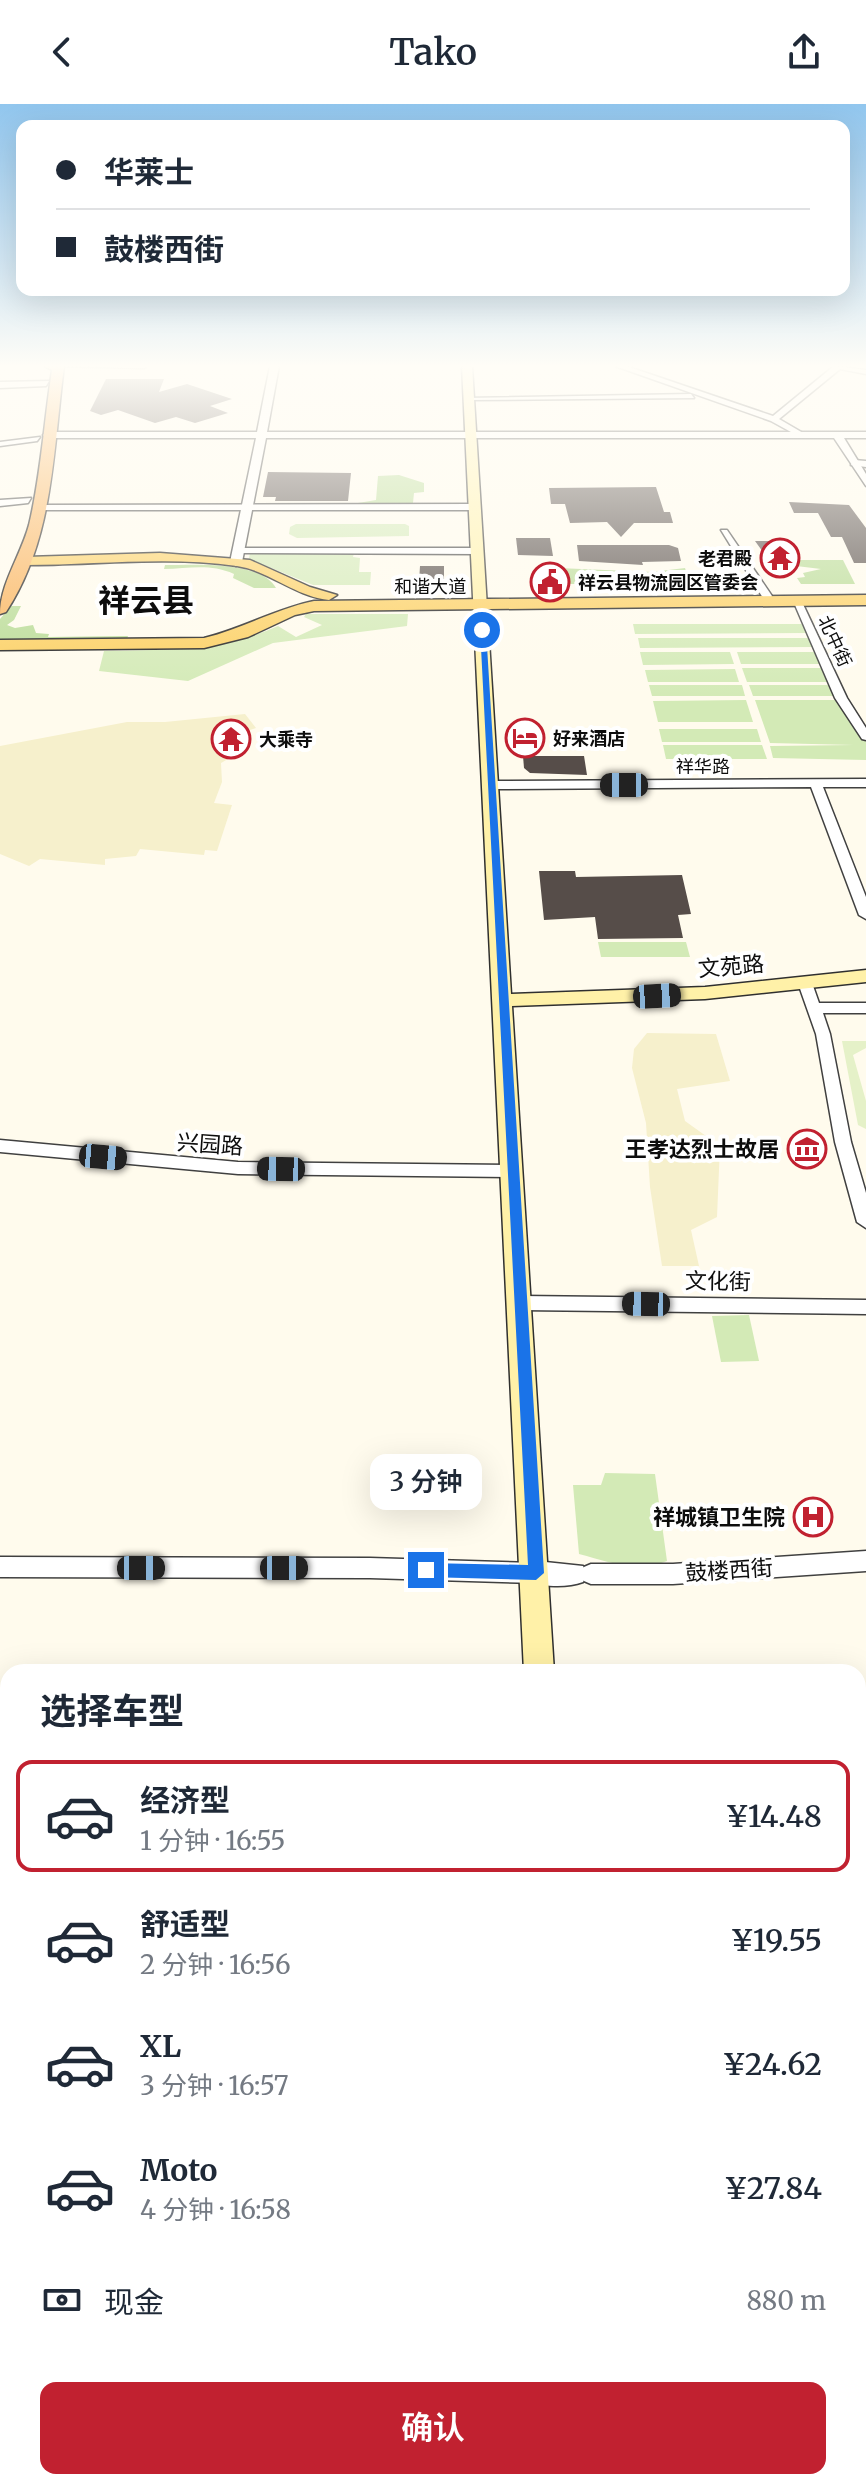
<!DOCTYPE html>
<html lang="zh">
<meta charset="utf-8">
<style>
body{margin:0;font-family:Merriweather,"Noto Sans SC",serif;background:#f6f6f7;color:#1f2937;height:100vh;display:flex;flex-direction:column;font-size:30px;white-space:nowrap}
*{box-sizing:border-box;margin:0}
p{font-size:26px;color:#747a83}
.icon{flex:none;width:44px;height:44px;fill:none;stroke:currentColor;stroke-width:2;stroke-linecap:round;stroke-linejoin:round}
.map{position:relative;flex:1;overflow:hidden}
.drawer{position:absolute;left:0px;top:1560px;width:866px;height:826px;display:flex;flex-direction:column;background:#fff;border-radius:24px 24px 0 0;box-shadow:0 8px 32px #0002}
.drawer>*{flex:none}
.hud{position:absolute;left:16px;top:16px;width:834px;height:176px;border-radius:16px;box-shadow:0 8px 32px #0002;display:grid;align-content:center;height:176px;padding:0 40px;background:#fff}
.end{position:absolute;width:36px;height:36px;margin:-18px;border:10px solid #1a73e8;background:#fff;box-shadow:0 0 0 4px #fff}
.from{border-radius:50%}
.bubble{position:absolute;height:56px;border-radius:16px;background:#fff;box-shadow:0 8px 32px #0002;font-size:26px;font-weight:600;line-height:56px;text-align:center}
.car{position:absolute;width:24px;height:48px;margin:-24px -12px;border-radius:10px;box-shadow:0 0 6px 2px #0007;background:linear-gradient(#222 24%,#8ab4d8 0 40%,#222 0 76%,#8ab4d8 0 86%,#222 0)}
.hud b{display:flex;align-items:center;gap:28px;height:76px;font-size:30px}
.hud b+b{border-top:2px solid #e0e1e3}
.hud i{width:20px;height:20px;background:#1f2937}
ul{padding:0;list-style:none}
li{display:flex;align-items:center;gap:24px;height:112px;margin:0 16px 12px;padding:0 24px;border:4px solid transparent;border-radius:16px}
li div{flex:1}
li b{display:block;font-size:30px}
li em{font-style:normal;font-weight:600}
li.current{border-color:#c12130}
li>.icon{width:72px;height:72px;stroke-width:1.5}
h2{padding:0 40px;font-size:36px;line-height:96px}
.pay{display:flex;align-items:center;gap:20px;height:88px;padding:0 40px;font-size:30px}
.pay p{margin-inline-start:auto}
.cta{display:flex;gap:16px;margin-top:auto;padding:16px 40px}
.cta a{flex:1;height:92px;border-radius:16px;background:#c12130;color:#fff;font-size:32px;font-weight:600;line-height:92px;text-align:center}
header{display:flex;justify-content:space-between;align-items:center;height:104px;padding:0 40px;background:#fff;font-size:36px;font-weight:600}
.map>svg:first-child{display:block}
.farmland{fill:#f6f0cc}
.green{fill:#d3eab6}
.forest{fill:#b8db94}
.pitch{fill:#e5f1c8}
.building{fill:#564d49}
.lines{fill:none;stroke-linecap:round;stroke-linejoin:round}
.minor-casing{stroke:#404040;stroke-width:3}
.tertiary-casing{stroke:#404040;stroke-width:3}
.secondary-casing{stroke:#2f2f2f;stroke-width:3}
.primary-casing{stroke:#1e1e1e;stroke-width:3}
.trunk-casing{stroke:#1e1e1e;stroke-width:3}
.minor{fill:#fff;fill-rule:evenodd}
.tertiary{fill:#fff;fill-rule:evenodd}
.secondary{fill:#fff1a8;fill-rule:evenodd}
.primary{fill:#fccf60;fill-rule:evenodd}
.trunk{fill:#fab259;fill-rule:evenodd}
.route{fill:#1a73e8}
.labels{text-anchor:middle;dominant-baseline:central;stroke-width:8;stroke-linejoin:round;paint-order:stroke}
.far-poi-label{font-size:18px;font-weight:bold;fill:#0d0d0d;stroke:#fff;text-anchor:start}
.far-street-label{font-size:18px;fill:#0d0d0d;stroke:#fff}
.street-label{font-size:22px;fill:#0d0d0d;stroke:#fff}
.poi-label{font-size:22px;font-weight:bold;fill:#0d0d0d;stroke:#fff;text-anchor:end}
.far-town-label{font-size:32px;font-weight:bold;fill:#0d0d0d;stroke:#fff}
</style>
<header><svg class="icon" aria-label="back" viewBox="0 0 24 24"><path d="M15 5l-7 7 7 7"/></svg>Tako<svg class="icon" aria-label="share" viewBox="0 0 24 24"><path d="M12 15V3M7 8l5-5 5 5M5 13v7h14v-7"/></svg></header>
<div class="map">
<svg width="866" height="2385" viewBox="0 0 866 2385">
<rect width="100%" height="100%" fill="#fffbed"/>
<g class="farmland">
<path d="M245,610L256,624L244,628L234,626L210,637L235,651L221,659L222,678L214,699L232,701L217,747L205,746L204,751L140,745L136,752L105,755V761L40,755L29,762L0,750V642L127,618H165Z"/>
<path d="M647,929L716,930L730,977L677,985L685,1017L720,1042L717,1113L691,1126L699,1162H662L650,1083L646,1019L632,964L634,945Z"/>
</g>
<g class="green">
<path d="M296,420H405L409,422V432L297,434L289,430L290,423Z"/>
<path d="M250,449H354L353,453L360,454L359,468H371L370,481H313L254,457L249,454Z"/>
<path d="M306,510H408L407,522L273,539L188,577L99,567L104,547C165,546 222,547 278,522L296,533L322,521L304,513Z"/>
<path d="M633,520H805L809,529L635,530Z"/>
<path d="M638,534H811L815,543L640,544Z"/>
<path d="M640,548H730L734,560L643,561Z"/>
<path d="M737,548H819L824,560H741Z"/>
<path d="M742,564H826L832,578H747Z"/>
<path d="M735,565L739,578H648L645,566Z"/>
<path d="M649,581H742L745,592H652Z"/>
<path d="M749,581H833L838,592H753Z"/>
<path d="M746,596L753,618H658L653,597Z"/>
<path d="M755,596H837L866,638V656L773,654L770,642L854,641L770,639Z"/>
<path d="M659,625H757L761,638H662Z"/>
<path d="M663,641H762L767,655H666Z"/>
<path d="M598,838H686L690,853H601Z"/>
<path d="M749,1211L759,1257L721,1258L712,1212Z"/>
<path d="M605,1369L655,1370L667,1457C636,1469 609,1458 579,1450L573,1381H601Z"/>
</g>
<g class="forest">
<path d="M399,371L424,379V388L414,389L413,399H358L376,396L378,372Z"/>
<path d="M800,456H843L855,480H801L797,474L805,473L803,469L821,465L788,461Z"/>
<path d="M165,461C194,461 260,456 276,484H254L233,474L234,470C209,459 188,465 164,465Z"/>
<path d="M558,464L652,468L685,464L690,480H561Z"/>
<path d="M11,502H21L14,516L7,521L15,524L33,521L36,529L49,530L48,533L128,532L127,535H0V515Z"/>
</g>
<path class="pitch" d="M866,937V944L853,951L866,997V1025L858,1021L842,937Z"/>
<g class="building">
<path d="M106,275H164L159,288L187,280L232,295L210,302L228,309L195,319L176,313L155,319L118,306L101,311L90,307Z"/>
<path d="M268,368L351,369L348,397H275L276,393H263Z"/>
<path d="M656,383L664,408H670L673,419H634L621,433L607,418L570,419L565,400H551L549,384Z"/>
<path d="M789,398L849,401L866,424V459H854L842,433H831L818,409H794Z"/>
<path d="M516,434H550L553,452L518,451Z"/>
<path d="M755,437H790L796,448H788L793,459H771Z"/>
<path d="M577,441H669L678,444L681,457L642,458L643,461L579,457Z"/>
<path d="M420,462H444V477L419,479Z"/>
<path d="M523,652H584L587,671L530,669L524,664Z"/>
<path d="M539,767H575L576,773L682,771L691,810L678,811L683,834L598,835L595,813L544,816Z"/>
</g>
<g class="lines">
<defs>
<g id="minor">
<path d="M55,262H147L144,264Z"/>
<path d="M615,262H626L773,312L834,262L866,266V270L840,265L779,315L803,329L800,333L771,317Z"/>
<path d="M691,290L694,294L469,296L465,294Z"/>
<path d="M40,333L37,337L0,342V338Z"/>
<path d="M854,356L866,357V363L851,361Z"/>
<path d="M31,394L28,399L0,402V396Z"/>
<path d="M37,401L475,400L479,403L475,406H34Z"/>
<path d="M721,426H727L772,492L771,494H763Z"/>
<path d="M238,444H478L483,447L478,450L235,449L233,447Z"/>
<path d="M792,494L801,496L847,594L866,624V636L862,635L835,594Z"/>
<path d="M866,675V683H823L866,793V815L859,811L811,683L491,685L485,681L491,677Z"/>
<path d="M805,875L812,879L819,899H866V909H823L830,930L851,1038L866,1089V1124L857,1118L835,1038L816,930L798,879Z"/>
<path d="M0,1036L238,1058L513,1061L521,1067L513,1073L238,1070L0,1048Z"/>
<path d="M521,1192L866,1196V1210L521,1206L515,1204L512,1199L515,1194Z"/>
<path d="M866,1447V1467L673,1480H591L584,1477L580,1470L584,1463L591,1460H673Z"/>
<path d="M0,1453L370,1454L536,1459L543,1462L547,1469L543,1476L536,1479L370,1474L0,1473Z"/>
<rect x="0" y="1906" width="8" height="26"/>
</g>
<g id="tertiary">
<path d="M270,262H279L267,328H866V334H844L866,370V382L834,334H266L242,458L236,462L230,458L256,334H48L43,331L48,328H257Z"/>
<path d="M49,277L46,282L0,284V278Z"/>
<path d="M536,1457L583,1462L587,1470L583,1478C567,1484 543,1483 527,1477L523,1469L527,1461Z"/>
</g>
<g id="secondary">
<path d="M462,262H472L511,890L705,883L866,866V878L705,895L512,902L554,1568H524Z"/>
<path d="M563,2378H605L606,2385H564Z"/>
</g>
<g id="primary">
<path d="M160,449L250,456L310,483L337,491L329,496C294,492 270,467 237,462C168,452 95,461 26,461L19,457L26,453Z"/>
<path d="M866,491V501L314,507L295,511L248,533L204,544L0,546V536L204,534C242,525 275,505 314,497Z"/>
</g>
<path id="trunk" d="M44,262H64C53,346 54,435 6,508L0,510C0,480 21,451 29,421C41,371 44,318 52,266Z"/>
</defs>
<use href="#minor" class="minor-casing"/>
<use href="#tertiary" class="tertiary-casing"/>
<use href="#secondary" class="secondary-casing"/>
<use href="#primary" class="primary-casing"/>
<use href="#trunk" class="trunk-casing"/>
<use href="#minor" class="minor"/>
<use href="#tertiary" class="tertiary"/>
<use href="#secondary" class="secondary"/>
<use href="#primary" class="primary"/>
<use href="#trunk" class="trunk"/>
</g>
<linearGradient id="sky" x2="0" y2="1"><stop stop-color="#91c6ee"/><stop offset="0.44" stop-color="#fffdf7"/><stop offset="1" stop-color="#fffdf7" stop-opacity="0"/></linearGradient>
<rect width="866" height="596" fill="url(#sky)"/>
<path class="route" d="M480,524L486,526L544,1469L536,1476L426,1473L418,1466L426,1459L528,1461Z"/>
<defs>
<symbol id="temple-ring" viewBox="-11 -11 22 22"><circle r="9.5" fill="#fff" stroke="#c12130" stroke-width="1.5"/><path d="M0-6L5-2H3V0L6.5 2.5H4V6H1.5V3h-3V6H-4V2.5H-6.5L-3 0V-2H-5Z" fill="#c12130"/></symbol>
<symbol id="civic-ring" viewBox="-11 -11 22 22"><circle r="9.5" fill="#fff" stroke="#c12130" stroke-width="1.5"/><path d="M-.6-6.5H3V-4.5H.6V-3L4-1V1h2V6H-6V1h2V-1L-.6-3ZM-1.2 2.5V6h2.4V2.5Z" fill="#c12130"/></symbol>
<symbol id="hotel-ring" viewBox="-11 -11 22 22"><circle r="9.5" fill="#fff" stroke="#c12130" stroke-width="1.5"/><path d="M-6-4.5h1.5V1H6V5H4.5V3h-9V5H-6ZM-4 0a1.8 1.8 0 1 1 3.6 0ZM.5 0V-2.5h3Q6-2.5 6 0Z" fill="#c12130"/></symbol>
<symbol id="museum-ring" viewBox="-11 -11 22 22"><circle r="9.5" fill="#fff" stroke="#c12130" stroke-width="1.5"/><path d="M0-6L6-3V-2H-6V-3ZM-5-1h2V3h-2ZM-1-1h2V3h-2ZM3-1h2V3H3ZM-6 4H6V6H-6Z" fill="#c12130"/></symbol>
<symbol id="hospital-ring" viewBox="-11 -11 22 22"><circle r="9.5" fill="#fff" stroke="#c12130" stroke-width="1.5"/><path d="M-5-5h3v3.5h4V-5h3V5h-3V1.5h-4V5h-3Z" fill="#c12130"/></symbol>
</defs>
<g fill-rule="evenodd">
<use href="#temple-ring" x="758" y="432" width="44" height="44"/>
<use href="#civic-ring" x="528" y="456" width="44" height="44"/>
<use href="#hotel-ring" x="503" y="612" width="44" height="44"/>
<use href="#temple-ring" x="209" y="613" width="44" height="44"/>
<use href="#museum-ring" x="785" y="1023" width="44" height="44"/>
<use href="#hospital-ring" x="791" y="1391" width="44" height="44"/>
</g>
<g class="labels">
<g class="far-poi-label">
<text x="752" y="454" text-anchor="end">老君殿</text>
<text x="578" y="478">祥云县物流园区管委会</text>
<text x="553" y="634">好来酒店</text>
<text x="259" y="635">大乘寺</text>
</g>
<g class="far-street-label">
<text x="430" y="482">和谐大道</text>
<text transform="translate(835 537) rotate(65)">北中街</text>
<text x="703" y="662">祥华路</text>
</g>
<g class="street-label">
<text transform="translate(731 862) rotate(-5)">文苑路</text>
<text transform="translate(210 1040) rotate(4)">兴园路</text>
<text transform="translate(718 1177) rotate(1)">文化街</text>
<text transform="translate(729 1466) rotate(-4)">鼓楼西街</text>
</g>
<g class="poi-label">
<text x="779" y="1045">王孝达烈士故居</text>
<text x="785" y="1413">祥城镇卫生院</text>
</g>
<g class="far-town-label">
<text x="146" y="497">祥云县</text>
</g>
</g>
</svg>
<i class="end from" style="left:482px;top:526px"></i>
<i class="end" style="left:426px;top:1466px"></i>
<div class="bubble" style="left:370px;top:1350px;width:112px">3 分钟</div>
<i class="car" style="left:624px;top:681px;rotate:270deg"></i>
<i class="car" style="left:657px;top:892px;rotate:87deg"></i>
<i class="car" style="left:103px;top:1053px;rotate:95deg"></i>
<i class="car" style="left:281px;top:1065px;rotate:271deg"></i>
<i class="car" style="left:646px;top:1200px;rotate:271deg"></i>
<i class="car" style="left:141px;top:1464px;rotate:90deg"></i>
<i class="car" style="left:284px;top:1464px;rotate:90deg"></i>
<div class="hud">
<b><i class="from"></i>华莱士</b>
<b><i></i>鼓楼西街</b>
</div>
<section class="drawer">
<h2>选择车型</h2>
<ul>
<li class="current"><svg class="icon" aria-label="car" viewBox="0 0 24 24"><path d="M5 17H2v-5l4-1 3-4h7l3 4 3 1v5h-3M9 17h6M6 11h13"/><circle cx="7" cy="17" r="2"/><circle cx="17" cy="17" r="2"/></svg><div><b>经济型</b><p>1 分钟 · 16:55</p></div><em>¥14.48</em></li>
<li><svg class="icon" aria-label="car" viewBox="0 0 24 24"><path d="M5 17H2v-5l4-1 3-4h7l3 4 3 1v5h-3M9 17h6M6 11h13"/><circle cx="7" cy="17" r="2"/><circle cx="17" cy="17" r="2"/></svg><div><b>舒适型</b><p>2 分钟 · 16:56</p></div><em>¥19.55</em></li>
<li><svg class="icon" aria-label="car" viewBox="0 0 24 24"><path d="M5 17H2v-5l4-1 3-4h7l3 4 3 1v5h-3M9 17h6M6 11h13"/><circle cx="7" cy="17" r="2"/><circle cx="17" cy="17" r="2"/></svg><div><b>XL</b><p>3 分钟 · 16:57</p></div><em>¥24.62</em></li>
<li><svg class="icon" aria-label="car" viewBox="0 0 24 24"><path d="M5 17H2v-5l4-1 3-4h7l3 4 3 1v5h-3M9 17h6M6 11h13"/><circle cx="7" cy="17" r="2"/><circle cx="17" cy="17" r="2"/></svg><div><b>Moto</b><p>4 分钟 · 16:58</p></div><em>¥27.84</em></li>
</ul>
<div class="pay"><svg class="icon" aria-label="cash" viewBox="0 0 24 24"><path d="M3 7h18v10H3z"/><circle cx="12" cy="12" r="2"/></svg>现金<p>880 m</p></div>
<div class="cta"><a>确认</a></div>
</section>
</div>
